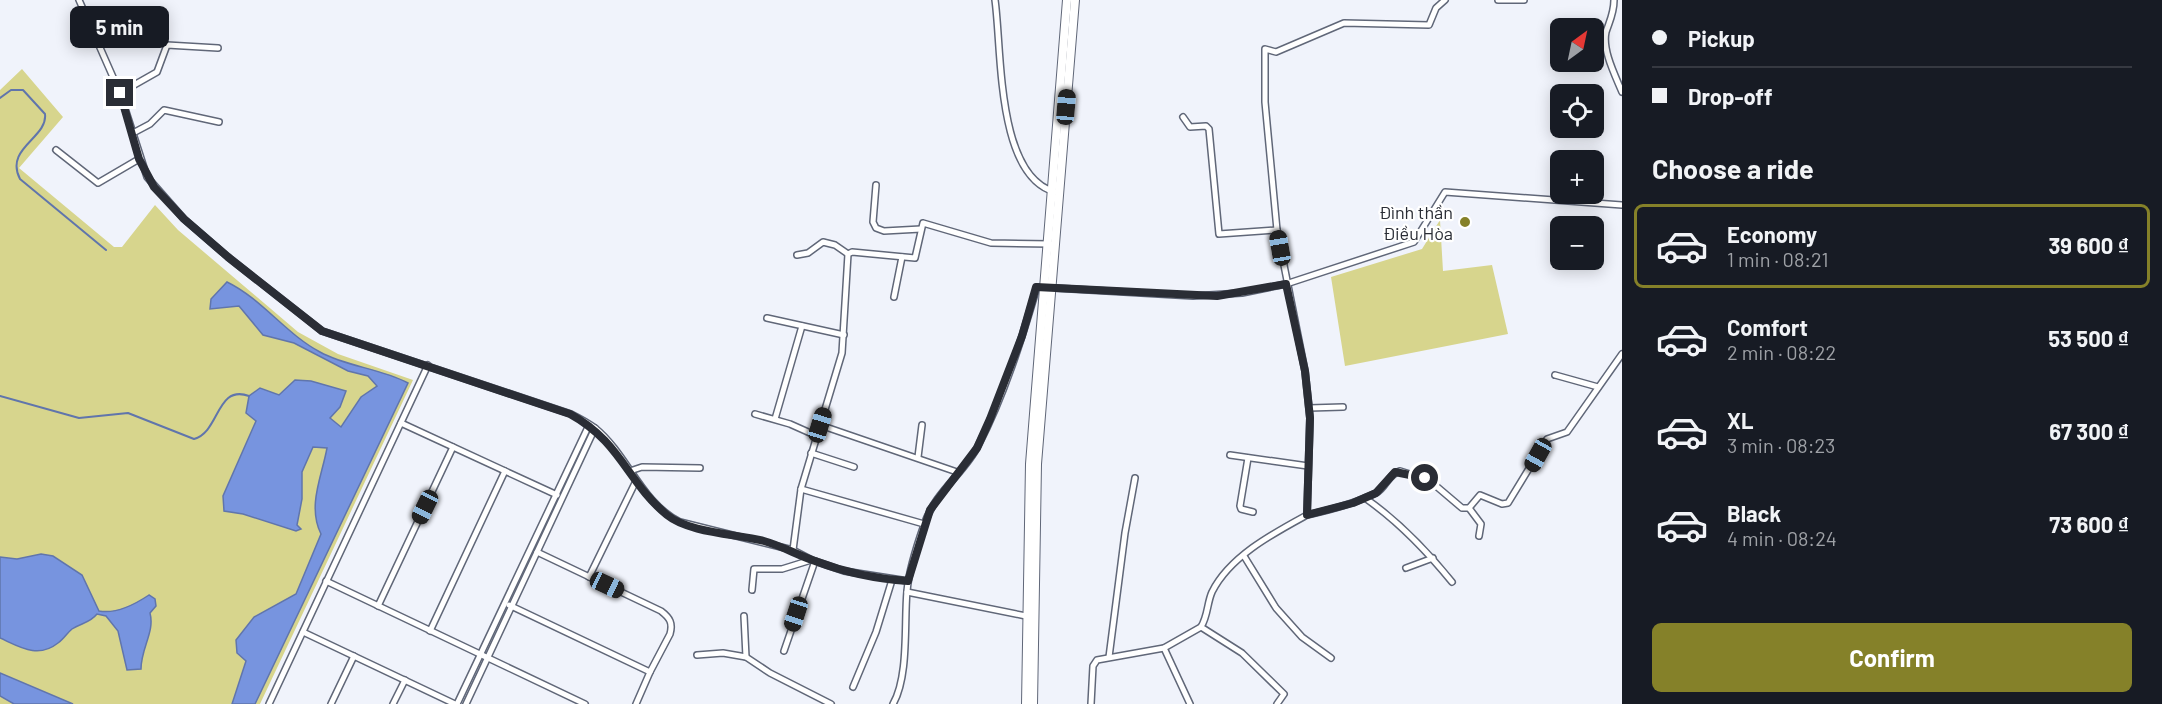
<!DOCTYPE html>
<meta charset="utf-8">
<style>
body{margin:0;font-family:Barlow,sans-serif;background:#20242c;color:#f1f3f6;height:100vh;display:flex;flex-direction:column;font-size:22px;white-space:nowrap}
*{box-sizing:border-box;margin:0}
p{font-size:20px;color:#9ea1a6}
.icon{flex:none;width:33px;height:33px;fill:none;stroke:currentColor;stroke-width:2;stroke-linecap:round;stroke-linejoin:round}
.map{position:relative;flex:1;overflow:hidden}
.side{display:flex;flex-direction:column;background:#171b24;width:540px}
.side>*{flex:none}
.top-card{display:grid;align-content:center;height:132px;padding:0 30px;background:#171b24}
.needle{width:39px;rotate:33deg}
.tools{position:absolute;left:1550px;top:18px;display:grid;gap:12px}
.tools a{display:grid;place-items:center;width:54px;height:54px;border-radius:9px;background:#171b24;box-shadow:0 3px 15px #0003;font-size:30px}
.end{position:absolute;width:27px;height:27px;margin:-14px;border:8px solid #2a2d35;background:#fff;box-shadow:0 0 0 3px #fff}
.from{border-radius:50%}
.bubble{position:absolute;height:42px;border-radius:9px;background:#171b24;box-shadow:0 3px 15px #0003;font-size:20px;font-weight:700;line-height:42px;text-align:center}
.car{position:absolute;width:18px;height:36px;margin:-18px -9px;border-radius:8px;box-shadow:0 0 4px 2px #0007;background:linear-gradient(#222 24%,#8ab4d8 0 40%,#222 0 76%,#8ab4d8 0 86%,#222 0)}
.top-card b{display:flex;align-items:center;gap:21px;height:57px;font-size:22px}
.top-card b+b{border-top:2px solid #363941}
.top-card i{width:15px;height:15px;background:#f1f3f6}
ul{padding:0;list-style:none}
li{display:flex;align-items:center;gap:18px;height:84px;margin:0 12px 9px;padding:0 18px;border:3px solid transparent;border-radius:9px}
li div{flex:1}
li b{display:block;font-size:22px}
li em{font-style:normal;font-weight:700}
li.on{border-color:#858129}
li>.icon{width:54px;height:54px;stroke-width:1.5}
h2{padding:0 30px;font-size:27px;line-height:72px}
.action{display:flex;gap:12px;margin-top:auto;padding:12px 30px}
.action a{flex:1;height:69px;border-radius:9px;background:#858129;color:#fff;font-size:24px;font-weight:700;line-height:69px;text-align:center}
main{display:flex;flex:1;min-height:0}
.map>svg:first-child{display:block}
.green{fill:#d7d58d}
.water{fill:#7794df;stroke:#6075ac;stroke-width:1.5}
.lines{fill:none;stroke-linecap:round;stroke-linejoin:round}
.stream{stroke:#6075ac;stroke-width:2}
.minor-casing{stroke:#606778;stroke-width:8}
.secondary-casing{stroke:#606778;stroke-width:10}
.minor{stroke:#fff;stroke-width:5}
.secondary{stroke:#fff;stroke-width:8}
.route{stroke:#2a2d35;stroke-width:8}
.poi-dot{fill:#858129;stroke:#fff;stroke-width:2}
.labels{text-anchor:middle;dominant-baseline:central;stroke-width:4.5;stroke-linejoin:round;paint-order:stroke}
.poi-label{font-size:18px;fill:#2a2d35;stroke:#fff;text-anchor:end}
</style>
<main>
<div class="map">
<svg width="1622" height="704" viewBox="0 0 1622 704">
<rect width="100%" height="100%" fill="#f0f3fb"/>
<g class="green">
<path d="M22,69L63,117L19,168L114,247H122L155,205L178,230L298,332L338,354L413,380L260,704H0V90Z"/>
<path d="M1440,220L1443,271L1492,265L1508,334L1345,366L1331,277L1422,249Z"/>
</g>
<g class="water">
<path d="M227,282C262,299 286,334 320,352C347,367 380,368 408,383L255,704H232L246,661L237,653L236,640L254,617L296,594L321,534C307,506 322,476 327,448L313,447L302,472V499L297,525L301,529L296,531L243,514L224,511L223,496L256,421L246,413L249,396L260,388L279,395L295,380L311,381L346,391L340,407L330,418L341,427L361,397L377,386L368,376L348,371L294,343L263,335L239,306L210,309L211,299Z"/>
<path d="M41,554L53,556L82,575L99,611C115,614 134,605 149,595L155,599L156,606L150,613C155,632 141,648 141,669L127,670L118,631L106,616L97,614C90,623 81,623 72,629C67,633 64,639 58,643C38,659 20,647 0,638V557L17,559Z"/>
<path d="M0,673L73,704H14L0,696Z"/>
</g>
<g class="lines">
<g class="stream">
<path d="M0,98L11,90H23L45,114C48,138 4,148 20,179L106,250"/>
<path d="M0,396L79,418L128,413L194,439C220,432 216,384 249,396"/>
</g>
<defs>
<g id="minor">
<path d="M79,0L120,93L147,177L184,219L228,257L322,331L571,414C579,418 588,423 595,428C628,455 641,503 680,522L793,550L812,560L844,571L908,581"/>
<path d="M995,0C1002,49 996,176 1055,192"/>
<path d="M1498,0H1524"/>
<path d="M1614,0C1614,13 1610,20 1606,32C1602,50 1615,75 1622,92"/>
<path d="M120,93L157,72L167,45L218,48"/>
<path d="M1183,117L1190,127L1206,126L1209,129L1219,234L1277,230"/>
<path d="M133,133L150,124L164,110L219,122"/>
<path d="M56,150L98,183L139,159"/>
<path d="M876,185L873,222L876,228L884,231L921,229"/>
<path d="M797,255L808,253L823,242L835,245L848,254"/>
<path d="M894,297L902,257"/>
<path d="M767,318L844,335"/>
<path d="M1555,375L1598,387"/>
<path d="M1309,408L1343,407"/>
<path d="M755,414L790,424L817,436"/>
<path d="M775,419L802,326"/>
<path d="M401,423L557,495"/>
<path d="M820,425L957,472"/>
<path d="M811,453L854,467"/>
<path d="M1230,455L1308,466"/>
<path d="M918,457L922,425"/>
<path d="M1248,458L1240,506L1241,509L1253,512"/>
<path d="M630,471L642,467L700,468"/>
<path d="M801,489L924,524"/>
<path d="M1365,498C1398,521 1426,550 1452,582"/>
<path d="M1469,508L1481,524L1479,536"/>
<path d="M1307,515C1330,510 1354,504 1376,493C1386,488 1388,474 1400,471L1429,480L1462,508H1469L1480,495L1502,504L1508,503L1547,439L1567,432L1622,354"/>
<path d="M793,550L801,489L842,353L848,254L852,252L915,258L923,223L991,243L1050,244"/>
<path d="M537,552L661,611C670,618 673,623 670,634L650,672"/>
<path d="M1244,556L1276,608L1302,637L1331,658"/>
<path d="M1406,568L1433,558"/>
<path d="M589,577L636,481"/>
<path d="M326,581L585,704"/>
<path d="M752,590L754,569H782L811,560"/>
<path d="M907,592L1026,616"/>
<path d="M509,605L650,672L636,704"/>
<path d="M378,606L453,447"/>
<path d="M744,616L746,657"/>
<path d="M1201,627L1242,653L1284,694L1277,704"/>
<path d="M430,631L505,471"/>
<path d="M303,632L455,704"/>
<path d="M1164,648L1190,704"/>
<path d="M784,651L815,561"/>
<path d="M697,655L723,653L746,657L770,673L831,704"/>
<path d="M1109,657L1125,533L1135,478"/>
<path d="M853,687L876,632L892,580"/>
<path d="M269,704L428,365"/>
<path d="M331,704L354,656"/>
<path d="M393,704L405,680"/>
<path d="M457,704L589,425"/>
<path d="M466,704L595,428"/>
<path d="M893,704C909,676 904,624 907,591C909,569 917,545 924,525C935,491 964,474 978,446C1004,396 1021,341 1037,287L1193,296L1242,293L1286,284L1414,242L1445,192L1622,205"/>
<path d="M1091,704L1093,666L1097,660L1164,648L1201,627C1208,616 1207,603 1212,592C1230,556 1274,533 1307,515L1310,418L1305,371L1277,230L1265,102V49L1276,52L1344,23L1429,25L1436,8L1445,0"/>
</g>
<g id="secondary">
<path d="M1026,704L1030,464L1067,0"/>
<path d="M1033,704L1037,464L1075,0"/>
</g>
</defs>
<use href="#minor" class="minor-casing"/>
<use href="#secondary" class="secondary-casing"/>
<use href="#minor" class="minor"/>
<use href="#secondary" class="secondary"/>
</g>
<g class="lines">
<path class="route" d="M120,93L139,159L154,187L184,219L228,257L322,331L570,414C621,442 627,482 667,515C689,533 737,534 764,541C782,546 797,555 815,561C844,572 877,579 908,581L930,510L977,448L990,419L1022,336L1036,287L1217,296L1286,284L1305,371L1310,418L1307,515L1353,503L1376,493L1395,472L1425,478"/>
</g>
<circle class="poi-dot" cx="1465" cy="222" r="6"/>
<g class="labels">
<g class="poi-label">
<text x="1453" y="212">Đình thần<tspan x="1453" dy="21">Điều Hòa</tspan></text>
</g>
</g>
</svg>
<div class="tools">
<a><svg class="needle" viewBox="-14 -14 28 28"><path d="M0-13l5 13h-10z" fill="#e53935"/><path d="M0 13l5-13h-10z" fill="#9ea1a6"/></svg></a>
<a><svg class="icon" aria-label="locate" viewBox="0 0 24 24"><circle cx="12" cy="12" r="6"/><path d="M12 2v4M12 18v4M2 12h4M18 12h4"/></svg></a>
<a>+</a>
<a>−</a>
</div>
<i class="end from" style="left:1425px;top:478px"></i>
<i class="end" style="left:120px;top:93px"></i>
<div class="bubble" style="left:70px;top:6px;width:99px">5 min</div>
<i class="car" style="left:1066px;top:107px;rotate:5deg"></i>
<i class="car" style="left:1280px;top:248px;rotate:350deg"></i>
<i class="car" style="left:820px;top:425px;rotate:17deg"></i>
<i class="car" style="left:1538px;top:455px;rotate:209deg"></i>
<i class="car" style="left:425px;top:507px;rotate:206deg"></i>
<i class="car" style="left:607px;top:585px;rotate:115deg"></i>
<i class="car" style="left:796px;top:614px;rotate:198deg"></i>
</div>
<section class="side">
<div class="top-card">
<b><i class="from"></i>Pickup</b>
<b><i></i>Drop-off</b>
</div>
<h2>Choose a ride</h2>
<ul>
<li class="on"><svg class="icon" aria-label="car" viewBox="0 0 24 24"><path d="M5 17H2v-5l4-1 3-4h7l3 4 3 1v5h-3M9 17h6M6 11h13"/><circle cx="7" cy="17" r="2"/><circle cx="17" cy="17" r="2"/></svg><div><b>Economy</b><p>1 min · 08:21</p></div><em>39 600 ₫</em></li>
<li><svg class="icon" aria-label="car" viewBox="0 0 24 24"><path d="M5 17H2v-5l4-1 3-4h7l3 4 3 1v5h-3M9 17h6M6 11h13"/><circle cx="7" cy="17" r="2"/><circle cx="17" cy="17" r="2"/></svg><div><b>Comfort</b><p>2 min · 08:22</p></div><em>53 500 ₫</em></li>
<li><svg class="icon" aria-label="car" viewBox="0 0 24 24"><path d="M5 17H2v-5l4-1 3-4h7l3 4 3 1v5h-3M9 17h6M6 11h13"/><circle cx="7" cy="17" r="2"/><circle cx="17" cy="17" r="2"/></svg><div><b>XL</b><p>3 min · 08:23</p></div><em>67 300 ₫</em></li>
<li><svg class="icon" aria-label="car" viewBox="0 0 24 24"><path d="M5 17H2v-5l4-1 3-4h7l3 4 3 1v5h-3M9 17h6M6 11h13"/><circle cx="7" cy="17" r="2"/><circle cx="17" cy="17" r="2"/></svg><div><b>Black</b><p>4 min · 08:24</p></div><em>73 600 ₫</em></li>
</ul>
<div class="action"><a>Confirm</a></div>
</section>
</main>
